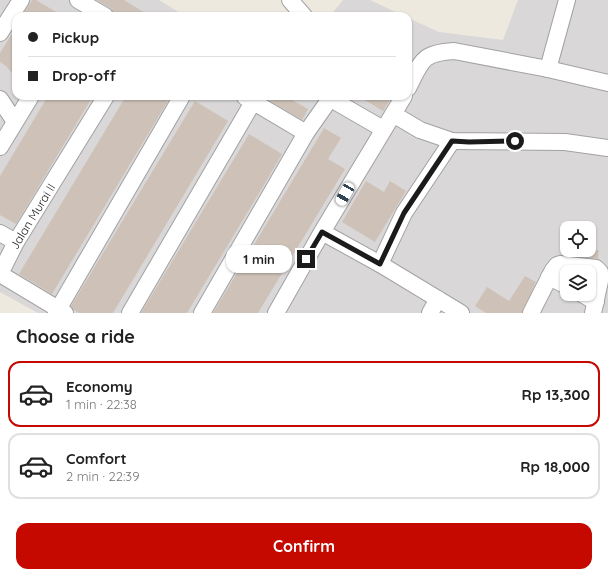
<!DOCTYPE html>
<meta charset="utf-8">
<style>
body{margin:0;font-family:Quicksand,sans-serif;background:#f2f2f2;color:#222;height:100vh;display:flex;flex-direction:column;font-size:15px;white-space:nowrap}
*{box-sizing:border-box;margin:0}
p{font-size:13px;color:#767676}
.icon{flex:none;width:22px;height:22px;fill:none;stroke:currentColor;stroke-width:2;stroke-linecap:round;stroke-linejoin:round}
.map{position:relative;height:313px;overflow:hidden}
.details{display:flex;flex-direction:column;background:#fff;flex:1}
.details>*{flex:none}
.guide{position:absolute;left:12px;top:12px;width:400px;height:88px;border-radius:12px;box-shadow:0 1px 3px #0004;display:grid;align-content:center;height:88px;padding:0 16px;background:#fff}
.tools{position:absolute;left:560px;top:221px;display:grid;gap:8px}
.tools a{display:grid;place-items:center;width:36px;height:36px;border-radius:8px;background:#fff;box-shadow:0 1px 3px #0004;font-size:20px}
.end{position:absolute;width:18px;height:18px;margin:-9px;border:5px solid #1b1b1b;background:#fff;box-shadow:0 0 0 2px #fff}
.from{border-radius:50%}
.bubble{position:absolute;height:28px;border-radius:12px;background:#fff;box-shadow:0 1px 3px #0004;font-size:13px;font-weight:700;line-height:28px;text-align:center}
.car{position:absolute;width:12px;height:24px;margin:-12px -6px;border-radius:5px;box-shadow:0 0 3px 1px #0007;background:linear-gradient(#fff 24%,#345 0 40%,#fff 0 76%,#345 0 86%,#fff 0)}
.guide b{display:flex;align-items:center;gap:14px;height:38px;font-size:15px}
.guide b+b{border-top:1px solid #e0e0e0}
.guide i{width:10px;height:10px;background:#222}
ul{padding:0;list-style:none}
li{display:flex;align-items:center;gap:12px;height:66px;margin:0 8px 6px;padding:0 8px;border:2px solid #e0e0e0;border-radius:12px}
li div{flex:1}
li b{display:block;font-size:15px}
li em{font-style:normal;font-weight:700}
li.selected{border-color:#c50900}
li>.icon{width:36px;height:36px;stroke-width:1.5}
h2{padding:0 16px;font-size:18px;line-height:48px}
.cta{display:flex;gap:8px;margin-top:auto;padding:8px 16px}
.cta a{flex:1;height:46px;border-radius:12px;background:#c50900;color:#fff;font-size:16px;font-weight:700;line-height:46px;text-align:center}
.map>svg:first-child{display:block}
.residential{fill:#d9d7d7;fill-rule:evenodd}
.building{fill:#cec2b8}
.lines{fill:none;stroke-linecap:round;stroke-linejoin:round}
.minor-casing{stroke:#a2a2a2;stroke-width:18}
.minor{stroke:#fff;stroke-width:16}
.route{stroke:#1b1b1b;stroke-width:5}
.labels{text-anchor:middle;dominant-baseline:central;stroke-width:3;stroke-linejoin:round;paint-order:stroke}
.street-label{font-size:12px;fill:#1b1b1b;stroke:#fff}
</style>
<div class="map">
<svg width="608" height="313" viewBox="0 0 608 313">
<rect width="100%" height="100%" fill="#eee9de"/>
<g class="residential">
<path d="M0,0H159L185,16H16V96H408V18L439,32L503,40L518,0H608V313H38L0,292ZM567,228H589V250H567ZM567,272H589V294H567Z"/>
<path d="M343,0H370L404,16H330Z"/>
</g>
<g class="building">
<path d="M32,0H36L63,16H22Z"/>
<path d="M97,0H124L150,16H114L113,12L110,8Z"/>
<path d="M16,27V78L6,66L0,62V53Z"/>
<path d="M48,96H93L16,224L0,215V176Z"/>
<path d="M126,96H171L52,294L19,274Z"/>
<path d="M262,96H285L308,109L302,120Z"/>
<path d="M358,96H392L383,111Z"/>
<path d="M195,101L228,121L113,313H79L74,310L71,306Z"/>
<path d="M324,128L341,138L328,159L345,169L258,313H213Z"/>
<path d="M249,134L282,154L264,185L187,313H141Z"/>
<path d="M366,181L384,192L390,181L406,191L375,242L342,222Z"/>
<path d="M567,250H599L598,259L566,255Z"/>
<path d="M525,276L536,282L522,313H486L475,306L487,287L509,301Z"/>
</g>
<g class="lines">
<defs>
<g id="minor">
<path d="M78,0L105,16"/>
<path d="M290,0L304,16"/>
<path d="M0,33L21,0"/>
<path d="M548,69L567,0"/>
<path d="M408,88C422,61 421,53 454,51L548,69L608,83"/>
<path d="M245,97L306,133"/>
<path d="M0,99L15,122"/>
<path d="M331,99L383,129"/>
<path d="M393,114L420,130L452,141L565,142L608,148"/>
<path d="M0,147L31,96"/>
<path d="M322,232L380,264L461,313"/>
<path d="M0,233L16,242"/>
<path d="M380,264L404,213L452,141"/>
<path d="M549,277L567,286"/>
<path d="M582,294L596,302"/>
<path d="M56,313L182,96"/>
<path id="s1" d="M65,313L5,277L2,274V270L16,242L106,96"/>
<path d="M130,313L253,102"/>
<path d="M202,313L306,133L332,96"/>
<path d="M276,313L322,232L404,96"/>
<path d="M430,313L438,299"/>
<path d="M531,313L553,270L557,265L560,264L596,268L600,272V281L593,313"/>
</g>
</defs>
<use href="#minor" class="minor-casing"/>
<use href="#minor" class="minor"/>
</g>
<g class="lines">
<path class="route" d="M306,259L322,232L380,264L404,213L452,141L469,142L515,141"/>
</g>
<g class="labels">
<g class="street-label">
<text stroke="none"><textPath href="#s1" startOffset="140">Jalan Murai II</textPath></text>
</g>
</g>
</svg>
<div class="tools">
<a><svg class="icon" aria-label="locate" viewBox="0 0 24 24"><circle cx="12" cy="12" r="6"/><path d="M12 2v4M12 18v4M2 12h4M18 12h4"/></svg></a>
<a><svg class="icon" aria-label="layers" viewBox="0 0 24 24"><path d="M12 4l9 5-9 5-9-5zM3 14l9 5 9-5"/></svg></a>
</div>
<i class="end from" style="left:515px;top:141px"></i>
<i class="end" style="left:306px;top:259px"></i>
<div class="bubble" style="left:226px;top:245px;width:66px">1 min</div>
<i class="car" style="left:345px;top:194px;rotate:210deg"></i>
<div class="guide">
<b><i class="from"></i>Pickup</b>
<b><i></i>Drop-off</b>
</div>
</div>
<section class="details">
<h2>Choose a ride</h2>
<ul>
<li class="selected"><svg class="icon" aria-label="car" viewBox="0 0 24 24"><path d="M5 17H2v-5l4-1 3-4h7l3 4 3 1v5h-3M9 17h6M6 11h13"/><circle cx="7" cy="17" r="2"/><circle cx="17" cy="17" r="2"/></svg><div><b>Economy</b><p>1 min · 22:38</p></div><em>Rp 13,300</em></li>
<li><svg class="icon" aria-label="car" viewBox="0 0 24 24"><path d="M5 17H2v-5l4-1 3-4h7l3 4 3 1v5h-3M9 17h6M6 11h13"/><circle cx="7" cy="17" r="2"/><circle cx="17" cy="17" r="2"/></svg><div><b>Comfort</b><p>2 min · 22:39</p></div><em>Rp 18,000</em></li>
</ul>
<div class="cta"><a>Confirm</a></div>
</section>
